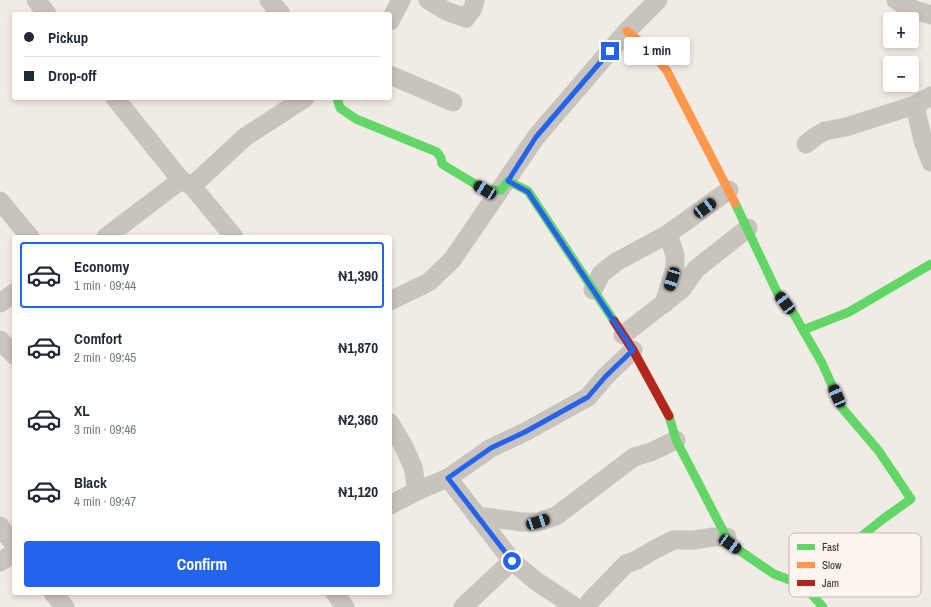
<!DOCTYPE html>
<meta charset="utf-8">
<style>
body{margin:0;font-family:"Archivo Narrow",sans-serif;background:#f6f6f7;color:#1f2937;height:100vh;display:flex;flex-direction:column;font-size:15px;white-space:nowrap}
*{box-sizing:border-box;margin:0}
p{font-size:13px;color:#747a83}
.icon{flex:none;width:22px;height:22px;fill:none;stroke:currentColor;stroke-width:2;stroke-linecap:round;stroke-linejoin:round}
.map{position:relative;flex:1;overflow:hidden}
.side{position:absolute;left:12px;top:235px;width:380px;height:360px;display:flex;flex-direction:column;background:#fff;border-radius:4px;box-shadow:0 2px 6px #0003}
.side>*{flex:none}
.hud{position:absolute;left:12px;top:12px;width:380px;height:88px;border-radius:4px;box-shadow:0 2px 6px #0003;display:grid;align-content:center;height:88px;padding:0 12px;background:#fff}
.tools{position:absolute;left:883px;top:12px;display:grid;gap:8px}
.tools a{display:grid;place-items:center;width:36px;height:36px;border-radius:4px;background:#fff;box-shadow:0 2px 6px #0003;font-size:20px}
.end{position:absolute;width:18px;height:18px;margin:-9px;border:5px solid #2563eb;background:#fff;box-shadow:0 0 0 2px #fff}
.from{border-radius:50%}
.bubble{position:absolute;height:28px;border-radius:4px;background:#fff;box-shadow:0 2px 6px #0003;font-size:13px;font-weight:700;line-height:28px;text-align:center}
.car{position:absolute;width:12px;height:24px;margin:-12px -6px;border-radius:5px;box-shadow:0 0 3px 1px #0007;background:linear-gradient(#222 24%,#8ab4d8 0 40%,#222 0 76%,#8ab4d8 0 86%,#222 0)}
.hud b{display:flex;align-items:center;gap:14px;height:38px;font-size:15px}
.hud b+b{border-top:1px solid #e0e1e3}
.hud i{width:10px;height:10px;background:#1f2937}
ul{padding:7px 0 0;list-style:none}
li{display:flex;align-items:center;gap:12px;height:66px;margin:0 8px 6px;padding:0 4px;border:2px solid transparent;border-radius:4px}
li div{flex:1}
li b{display:block;font-size:15px}
li em{font-style:normal;font-weight:700}
li.current{border-color:#2563eb}
li>.icon{width:36px;height:36px;stroke-width:1.5}
.cta{display:flex;gap:8px;margin-top:auto;padding:8px 12px}
.cta a{flex:1;height:46px;border-radius:4px;background:#2563eb;color:#fff;font-size:16px;font-weight:700;line-height:46px;text-align:center}
.map>svg:first-child{display:block}
.lines{fill:none;stroke-linecap:round;stroke-linejoin:round}
.street{stroke:#c9c3be;stroke-width:19}
.fast{stroke:#63d668;stroke-width:9}
.slow{stroke:#ff974d;stroke-width:9}
.jam{stroke:#b3261e;stroke-width:9}
.route{stroke:#2563eb;stroke-width:5}
.key{fill:#fbf5ee;stroke:#c1bab4;stroke-width:1}
.key-label{font-size:11px;fill:#3b302b}
</style>
<div class="map">
<svg width="931" height="607" viewBox="0 0 931 607">
<rect width="100%" height="100%" fill="#f0ebe5"/>
<g class="lines">
<g class="street">
<path d="M36,0L47,14"/>
<path d="M269,0L281,14"/>
<path d="M428,0L446,11L466,18L473,8L475,0"/>
<path d="M896,0L909,8L931,15"/>
<path d="M390,21L401,0"/>
<path d="M390,75L453,102"/>
<path d="M115,98L181,180L192,186L234,237"/>
<path d="M915,105L923,141L931,162"/>
<path d="M806,144L816,136L825,131L846,127L915,105L931,96"/>
<path d="M192,186L245,137L305,98"/>
<path d="M0,201L30,237"/>
<path d="M106,237L181,180"/>
<path d="M593,290L601,274L616,262L668,234L729,190"/>
<path d="M390,301L429,282L452,260L536,137L627,31L658,0"/>
<path d="M0,303L14,293"/>
<path d="M664,304L675,267V255L668,234"/>
<path d="M623,335L682,289L696,269L748,228"/>
<path d="M0,340L14,355"/>
<path d="M390,423L403,445L413,467L417,491"/>
<path d="M448,478L512,561L536,581L575,607"/>
<path d="M390,505L417,491L448,478L491,448L525,432L588,397L605,377L633,350"/>
<path d="M477,516L522,522H538L556,516L634,457L651,452L676,440"/>
<path d="M0,526L14,544"/>
<path d="M0,562L14,553"/>
<path d="M53,593L65,607"/>
<path d="M335,593L345,607"/>
<path d="M463,607L512,561"/>
<path d="M588,607L590,601L626,564L637,560L652,551L673,540H694L713,537H727"/>
</g>
<g class="fast">
<path d="M337,98L340,108L356,119L437,152L441,158L442,164L485,190H501L508,181L528,191L614,321"/>
<path d="M735,203L777,292L794,314L803,330L849,312L931,264"/>
<path d="M803,330L822,363L842,408L878,450L911,499L883,519L848,547L818,568L803,585"/>
<path d="M669,416L676,440L730,544L774,574L803,585L823,607"/>
</g>
<path class="slow" d="M627,31L651,51L667,71L735,203"/>
<path class="jam" d="M614,321L633,350L669,416"/>
</g>
<g class="lines">
<path class="route" d="M512,561L448,478L491,448L525,432L588,397L605,377L633,350L528,192L508,181L536,137L610,51"/>
</g>
<rect x="789" y="533" width="132" height="64" rx="6" class="key"/>
<rect x="797" y="544" width="18" height="6" fill="#63d668"/>
<rect x="797" y="562" width="18" height="6" fill="#ff974d"/>
<rect x="797" y="580" width="18" height="6" fill="#b3261e"/>
<g class="key-label">
<text x="822" y="551">Fast</text>
<text x="822" y="569">Slow</text>
<text x="822" y="587">Jam</text>
</g>
</svg>
<div class="tools">
<a>+</a>
<a>−</a>
</div>
<i class="end from" style="left:512px;top:561px"></i>
<i class="end" style="left:610px;top:51px"></i>
<div class="bubble" style="left:624px;top:37px;width:66px">1 min</div>
<i class="car" style="left:485px;top:190px;rotate:301deg"></i>
<i class="car" style="left:705px;top:208px;rotate:54deg"></i>
<i class="car" style="left:672px;top:279px;rotate:197deg"></i>
<i class="car" style="left:785px;top:303px;rotate:323deg"></i>
<i class="car" style="left:837px;top:396px;rotate:336deg"></i>
<i class="car" style="left:538px;top:522px;rotate:72deg"></i>
<i class="car" style="left:730px;top:544px;rotate:125deg"></i>
<div class="hud">
<b><i class="from"></i>Pickup</b>
<b><i></i>Drop-off</b>
</div>
<section class="side">
<ul>
<li class="current"><svg class="icon" aria-label="car" viewBox="0 0 24 24"><path d="M5 17H2v-5l4-1 3-4h7l3 4 3 1v5h-3M9 17h6M6 11h13"/><circle cx="7" cy="17" r="2"/><circle cx="17" cy="17" r="2"/></svg><div><b>Economy</b><p>1 min · 09:44</p></div><em>₦1,390</em></li>
<li><svg class="icon" aria-label="car" viewBox="0 0 24 24"><path d="M5 17H2v-5l4-1 3-4h7l3 4 3 1v5h-3M9 17h6M6 11h13"/><circle cx="7" cy="17" r="2"/><circle cx="17" cy="17" r="2"/></svg><div><b>Comfort</b><p>2 min · 09:45</p></div><em>₦1,870</em></li>
<li><svg class="icon" aria-label="car" viewBox="0 0 24 24"><path d="M5 17H2v-5l4-1 3-4h7l3 4 3 1v5h-3M9 17h6M6 11h13"/><circle cx="7" cy="17" r="2"/><circle cx="17" cy="17" r="2"/></svg><div><b>XL</b><p>3 min · 09:46</p></div><em>₦2,360</em></li>
<li><svg class="icon" aria-label="car" viewBox="0 0 24 24"><path d="M5 17H2v-5l4-1 3-4h7l3 4 3 1v5h-3M9 17h6M6 11h13"/><circle cx="7" cy="17" r="2"/><circle cx="17" cy="17" r="2"/></svg><div><b>Black</b><p>4 min · 09:47</p></div><em>₦1,120</em></li>
</ul>
<div class="cta"><a>Confirm</a></div>
</section>
</div>
